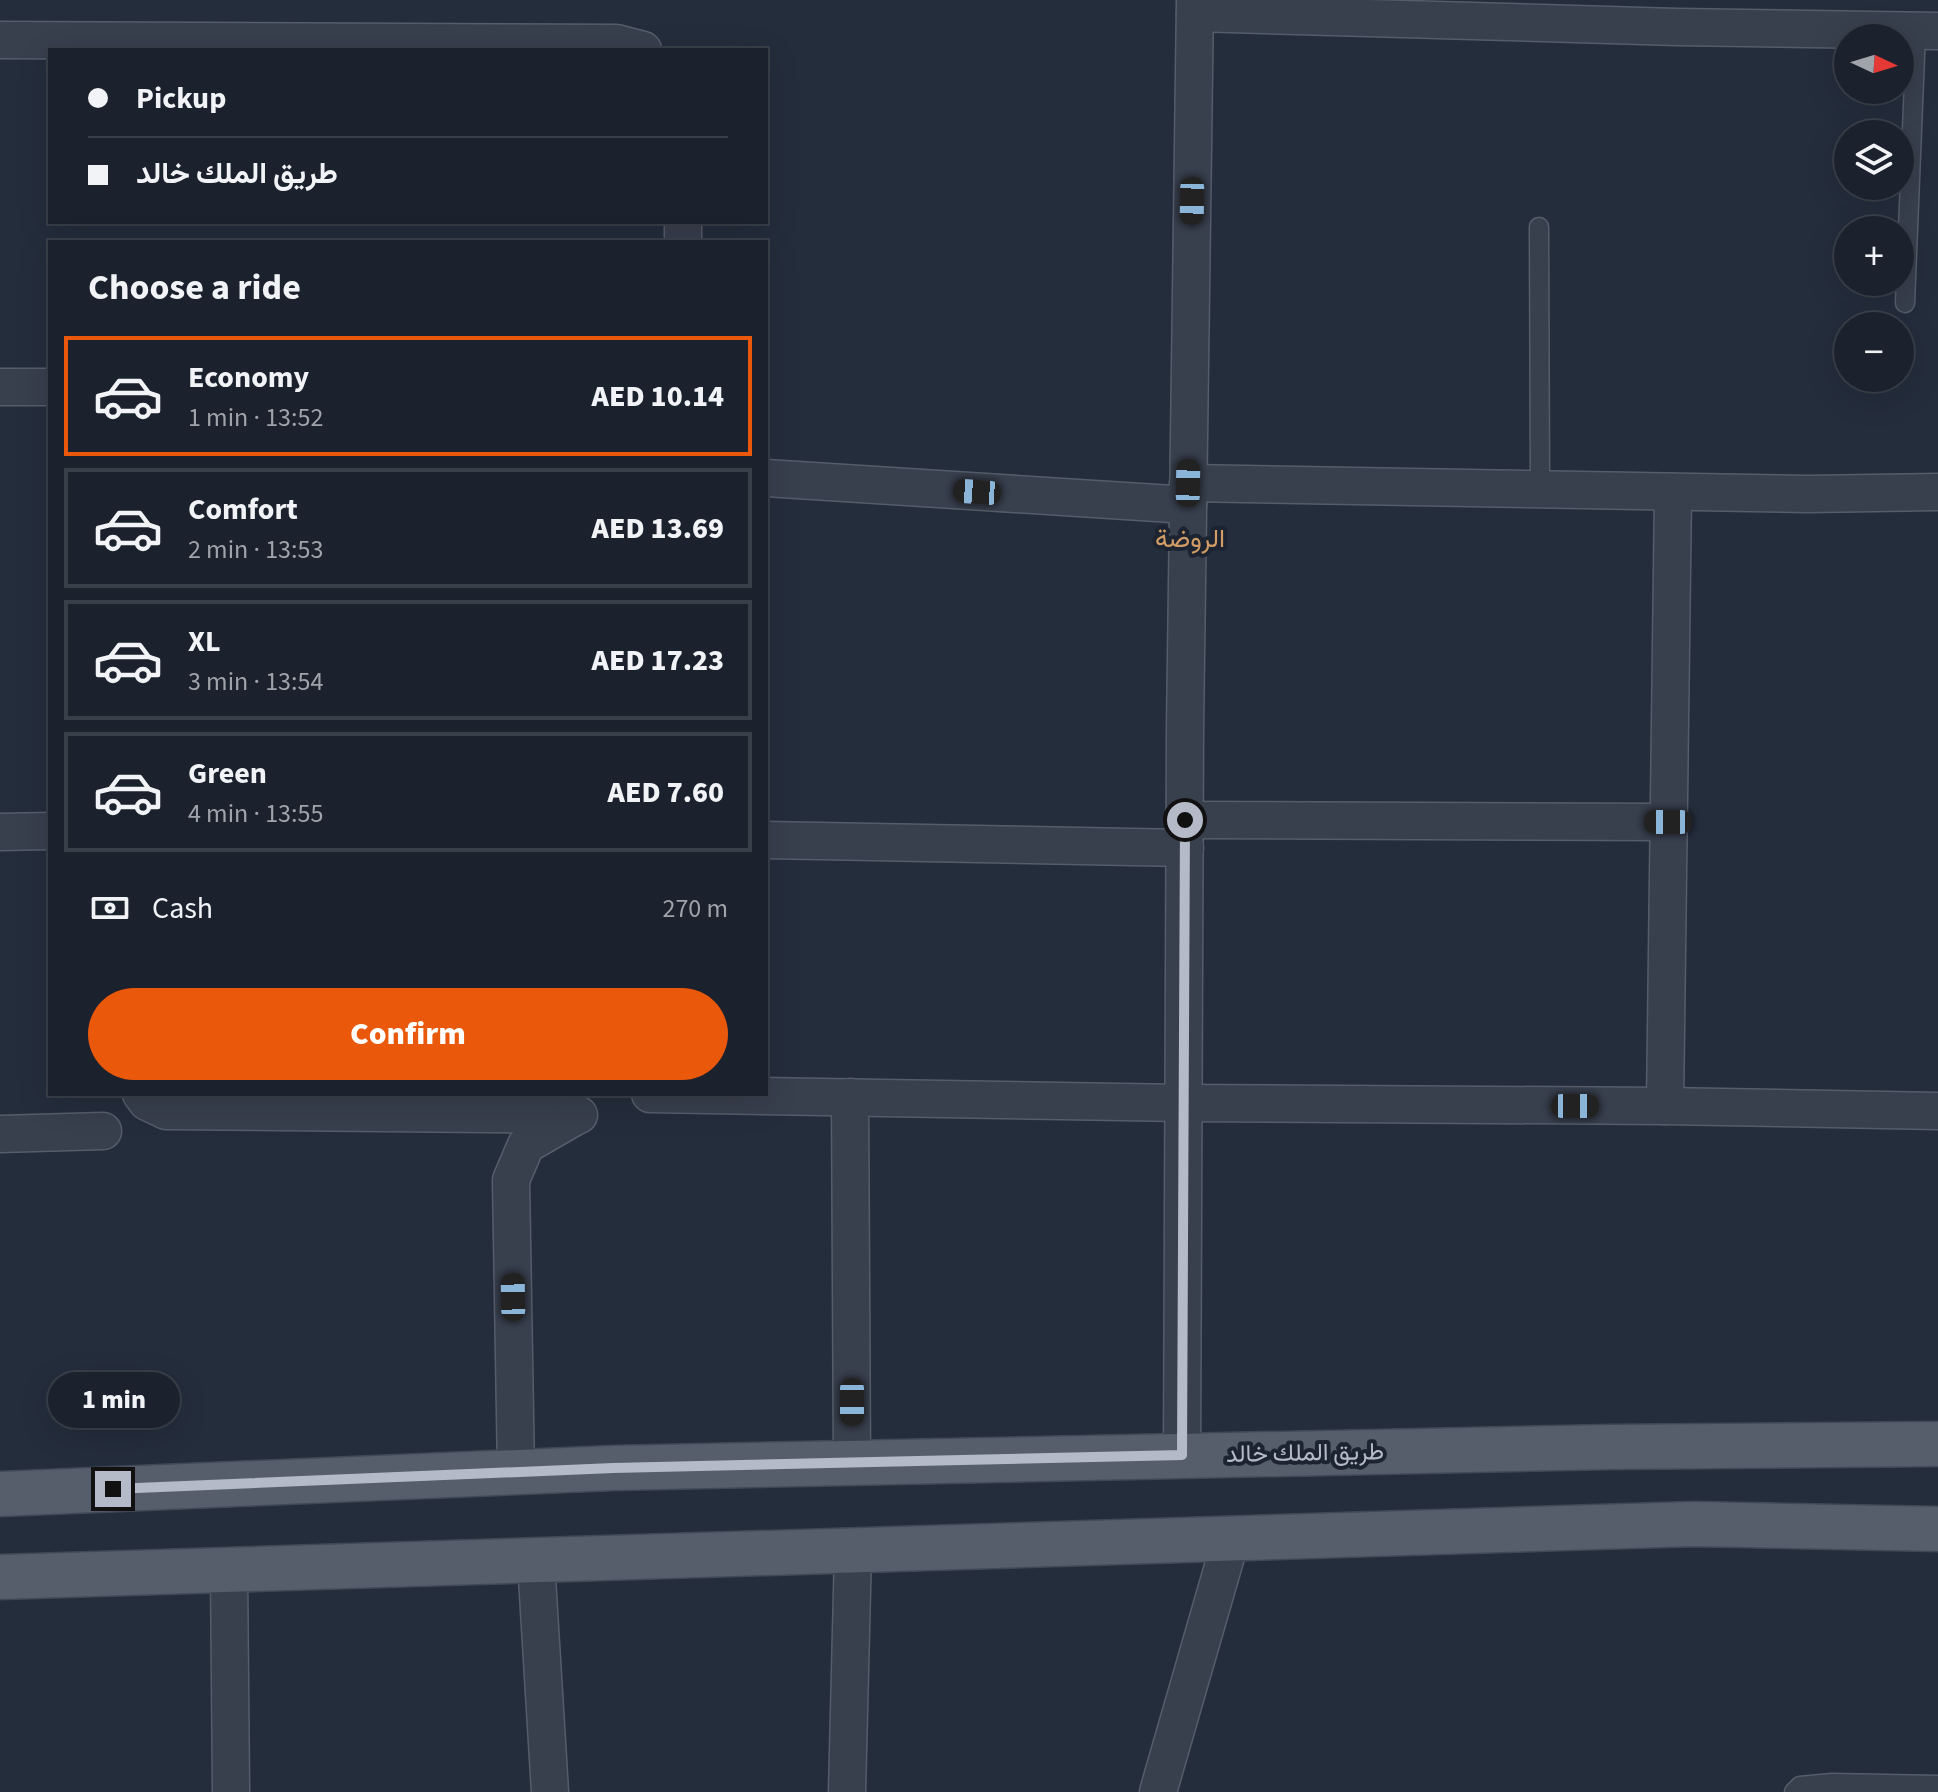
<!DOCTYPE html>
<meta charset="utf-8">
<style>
body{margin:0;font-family:"Source Sans 3",Vazirmatn,sans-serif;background:#282f39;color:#f1f3f6;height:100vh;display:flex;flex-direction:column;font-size:30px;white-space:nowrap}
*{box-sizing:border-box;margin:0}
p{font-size:26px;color:#a0a4aa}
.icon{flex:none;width:44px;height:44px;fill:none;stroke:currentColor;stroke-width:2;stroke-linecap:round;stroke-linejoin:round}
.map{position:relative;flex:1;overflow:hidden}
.side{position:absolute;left:48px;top:240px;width:720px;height:856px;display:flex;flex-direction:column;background:#1b222d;border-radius:0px;box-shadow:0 8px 32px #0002,0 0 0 2px #393f49}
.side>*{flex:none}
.guide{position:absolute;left:48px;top:48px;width:720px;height:176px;border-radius:0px;box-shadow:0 8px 32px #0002,0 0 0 2px #393f49;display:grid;align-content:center;height:176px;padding:0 40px;background:#1b222d}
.needle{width:52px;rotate:94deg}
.fabs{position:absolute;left:1834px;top:24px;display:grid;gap:16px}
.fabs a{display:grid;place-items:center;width:80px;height:80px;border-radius:50%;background:#1b222d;box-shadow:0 8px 32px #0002,0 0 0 2px #393f49;font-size:40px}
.end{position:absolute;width:36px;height:36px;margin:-18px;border:10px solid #b4bac8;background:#111;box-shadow:0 0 0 4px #111}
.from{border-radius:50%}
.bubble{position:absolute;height:56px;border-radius:28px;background:#1b222d;box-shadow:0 8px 32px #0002,0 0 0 2px #393f49;font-size:26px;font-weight:800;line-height:56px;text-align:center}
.car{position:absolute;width:24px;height:48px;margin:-24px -12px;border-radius:10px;box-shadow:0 0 6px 2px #0007;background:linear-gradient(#222 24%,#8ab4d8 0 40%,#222 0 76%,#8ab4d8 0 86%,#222 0)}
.guide b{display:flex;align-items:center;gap:28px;height:76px;font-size:30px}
.guide b+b{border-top:2px solid #393f49}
.guide i{width:20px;height:20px;background:#f1f3f6}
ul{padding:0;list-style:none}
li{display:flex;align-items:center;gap:24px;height:120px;margin:0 16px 12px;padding:0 24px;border:4px solid #393f49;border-radius:0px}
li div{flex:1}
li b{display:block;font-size:30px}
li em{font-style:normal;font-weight:800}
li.selected{border-color:#ea580c}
li>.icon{width:72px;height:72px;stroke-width:1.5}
h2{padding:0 40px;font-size:36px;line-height:96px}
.pay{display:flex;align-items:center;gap:20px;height:88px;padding:0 40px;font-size:30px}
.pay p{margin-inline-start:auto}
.button{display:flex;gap:16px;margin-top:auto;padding:16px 40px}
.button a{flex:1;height:92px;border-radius:48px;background:#ea580c;color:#fff;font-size:32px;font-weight:800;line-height:92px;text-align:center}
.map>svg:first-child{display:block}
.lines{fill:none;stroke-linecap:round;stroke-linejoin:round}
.service-casing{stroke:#565d6a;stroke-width:21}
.minor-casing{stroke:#565d6a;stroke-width:39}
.primary-casing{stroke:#414855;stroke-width:47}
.service{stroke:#383f4d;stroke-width:18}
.minor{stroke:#383f4d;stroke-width:36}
.primary{stroke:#565e6c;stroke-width:44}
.route{stroke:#b4bac8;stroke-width:10}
.labels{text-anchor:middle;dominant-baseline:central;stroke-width:8;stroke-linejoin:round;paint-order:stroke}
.street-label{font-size:24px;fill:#b4bac8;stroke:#1d2431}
.neighbourhood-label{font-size:26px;fill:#d19c65;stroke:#1d2431}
</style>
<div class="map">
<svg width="1938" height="1792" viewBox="0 0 1938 1792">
<rect width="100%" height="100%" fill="#242d3c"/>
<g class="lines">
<defs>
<g id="service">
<path d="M1539,227L1540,489"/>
<path d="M1905,303L1916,31"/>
<path d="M1794,1792L1800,1786L1832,1783L1938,1785"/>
</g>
<g id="minor">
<path d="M1195,13L1677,27L1938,31"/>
<path d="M0,40L616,43L643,50"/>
<path d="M683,222V242"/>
<path d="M0,387H50"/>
<path d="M766,478L1188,505"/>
<path d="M1188,483L1808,494L1938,492"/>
<path d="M1185,820L1668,822"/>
<path d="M0,832L50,831"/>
<path d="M766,840L1185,848"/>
<path d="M141,1094L147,1102L166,1111L579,1115"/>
<path d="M650,1094L1183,1103L1665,1106L1938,1111"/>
<path d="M850,1097L852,1463"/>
<path d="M1665,1106L1673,492"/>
<path d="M0,1134L103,1131"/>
<path d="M1182,1455L1185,730L1195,0"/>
<path d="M516,1473L511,1180L526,1145L578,1115"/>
<path d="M536,1561L550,1792"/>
<path d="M229,1570L231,1792"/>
<path d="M847,1792L853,1551"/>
<path d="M1158,1792L1231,1539"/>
</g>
<g id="primary">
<path d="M0,1494L613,1468L1609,1447L1938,1444"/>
<path d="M0,1577L1694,1524L1938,1529"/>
</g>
</defs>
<use href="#service" class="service-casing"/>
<use href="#minor" class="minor-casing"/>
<use href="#primary" class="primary-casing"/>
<use href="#service" class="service"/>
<use href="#minor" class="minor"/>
<use href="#primary" class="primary"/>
</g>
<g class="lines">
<path class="route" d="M113,1489L613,1468L1182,1455L1185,820"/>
</g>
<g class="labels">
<g class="street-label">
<text transform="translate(1305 1453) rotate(-1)">طريق الملك خالد</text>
</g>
<g class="neighbourhood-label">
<text x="1190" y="538">الروضة</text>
</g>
</g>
</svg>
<div class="fabs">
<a><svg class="needle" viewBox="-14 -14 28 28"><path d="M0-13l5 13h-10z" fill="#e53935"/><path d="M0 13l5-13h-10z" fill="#a0a4aa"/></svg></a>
<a><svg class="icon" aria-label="layers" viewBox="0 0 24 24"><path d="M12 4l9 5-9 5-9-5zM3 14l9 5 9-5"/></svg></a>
<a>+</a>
<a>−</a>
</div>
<i class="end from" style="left:1185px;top:820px"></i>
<i class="end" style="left:113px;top:1489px"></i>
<div class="bubble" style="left:48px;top:1372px;width:132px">1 min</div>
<i class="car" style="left:1192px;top:201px;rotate:181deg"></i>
<i class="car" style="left:1188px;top:483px;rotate:1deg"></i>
<i class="car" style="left:977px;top:492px;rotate:274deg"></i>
<i class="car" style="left:1668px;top:822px;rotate:270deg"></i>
<i class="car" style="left:1575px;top:1106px;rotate:90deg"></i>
<i class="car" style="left:513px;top:1297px;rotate:359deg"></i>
<i class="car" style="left:852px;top:1402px;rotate:180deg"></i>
<div class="guide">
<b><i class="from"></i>Pickup</b>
<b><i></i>طريق الملك خالد</b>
</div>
<section class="side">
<h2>Choose a ride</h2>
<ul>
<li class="selected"><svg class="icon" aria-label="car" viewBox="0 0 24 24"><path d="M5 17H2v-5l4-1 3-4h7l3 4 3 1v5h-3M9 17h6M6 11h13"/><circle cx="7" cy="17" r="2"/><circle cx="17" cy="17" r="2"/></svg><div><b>Economy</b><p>1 min · 13:52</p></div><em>AED 10.14</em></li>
<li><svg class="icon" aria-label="car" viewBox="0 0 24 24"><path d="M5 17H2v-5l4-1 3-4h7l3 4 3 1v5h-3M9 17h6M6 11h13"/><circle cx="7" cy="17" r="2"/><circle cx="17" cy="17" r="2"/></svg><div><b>Comfort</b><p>2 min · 13:53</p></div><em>AED 13.69</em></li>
<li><svg class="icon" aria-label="car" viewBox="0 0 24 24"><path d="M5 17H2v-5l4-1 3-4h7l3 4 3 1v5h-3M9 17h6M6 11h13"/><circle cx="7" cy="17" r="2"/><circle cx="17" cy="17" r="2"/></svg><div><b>XL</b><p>3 min · 13:54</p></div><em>AED 17.23</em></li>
<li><svg class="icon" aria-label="car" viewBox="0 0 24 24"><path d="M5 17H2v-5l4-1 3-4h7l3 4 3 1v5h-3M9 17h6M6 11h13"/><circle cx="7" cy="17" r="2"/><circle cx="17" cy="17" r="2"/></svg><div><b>Green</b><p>4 min · 13:55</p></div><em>AED 7.60</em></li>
</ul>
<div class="pay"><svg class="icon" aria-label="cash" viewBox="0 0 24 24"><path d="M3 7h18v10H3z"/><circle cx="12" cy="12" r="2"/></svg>Cash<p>270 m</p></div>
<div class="button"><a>Confirm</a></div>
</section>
</div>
